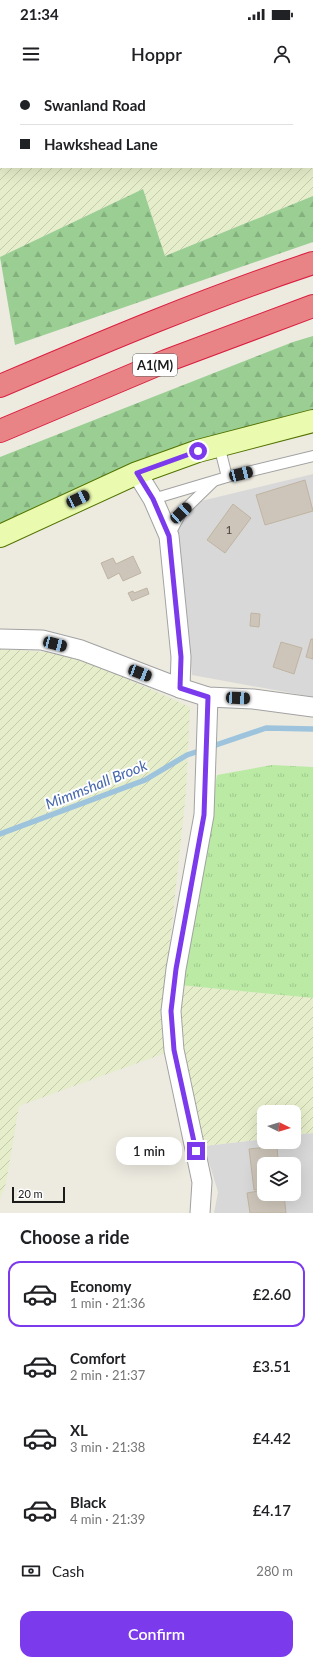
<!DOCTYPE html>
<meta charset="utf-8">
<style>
body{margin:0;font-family:Lato,sans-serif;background:#f2f2f2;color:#202124;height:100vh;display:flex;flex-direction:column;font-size:15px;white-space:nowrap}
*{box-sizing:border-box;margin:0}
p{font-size:13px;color:#757577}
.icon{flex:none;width:22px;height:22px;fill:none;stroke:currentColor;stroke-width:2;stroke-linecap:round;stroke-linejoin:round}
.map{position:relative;height:1133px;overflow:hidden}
.panel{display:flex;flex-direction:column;background:#fff;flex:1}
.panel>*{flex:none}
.guide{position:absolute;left:0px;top:0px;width:313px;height:88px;box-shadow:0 4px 16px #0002;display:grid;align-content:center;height:88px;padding:0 20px;background:#fff}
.needle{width:26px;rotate:95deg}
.buttons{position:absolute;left:257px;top:1025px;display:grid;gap:8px}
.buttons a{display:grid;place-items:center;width:44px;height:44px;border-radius:8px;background:#fff;box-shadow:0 4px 16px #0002;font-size:20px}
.scale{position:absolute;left:12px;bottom:10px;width:53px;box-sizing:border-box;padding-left:4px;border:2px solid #1b1b1b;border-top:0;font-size:11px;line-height:14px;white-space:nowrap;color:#1b1b1b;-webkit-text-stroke:3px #fff;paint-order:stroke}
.end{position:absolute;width:18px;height:18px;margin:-9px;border:5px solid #7c3aed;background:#fff;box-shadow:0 0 0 2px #fff}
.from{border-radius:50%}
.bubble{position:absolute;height:28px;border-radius:12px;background:#fff;box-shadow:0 4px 16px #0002;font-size:13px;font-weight:600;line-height:28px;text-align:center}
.car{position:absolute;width:12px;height:24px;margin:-12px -6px;border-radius:5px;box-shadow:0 0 3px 1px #0007;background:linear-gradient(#222 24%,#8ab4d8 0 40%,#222 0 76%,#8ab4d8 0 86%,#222 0)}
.guide b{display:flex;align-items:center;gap:14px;height:38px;font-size:15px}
.guide b+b{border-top:1px solid #e0e0e0}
.guide i{width:10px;height:10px;background:#202124}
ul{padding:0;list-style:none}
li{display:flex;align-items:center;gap:12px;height:66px;margin:0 8px 6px;padding:0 12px;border:2px solid transparent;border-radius:12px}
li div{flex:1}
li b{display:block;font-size:15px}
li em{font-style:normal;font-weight:600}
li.active{border-color:#7c3aed}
li>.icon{width:36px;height:36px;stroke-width:1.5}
h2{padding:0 20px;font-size:18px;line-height:48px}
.pay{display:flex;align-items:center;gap:10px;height:44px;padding:0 20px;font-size:15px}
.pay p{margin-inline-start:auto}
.cta{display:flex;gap:8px;margin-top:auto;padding:8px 20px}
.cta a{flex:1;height:46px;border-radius:12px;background:#7c3aed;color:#fff;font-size:16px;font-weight:600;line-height:46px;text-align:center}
.status{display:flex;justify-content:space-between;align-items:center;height:28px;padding:0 20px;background:#fff;direction:ltr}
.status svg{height:11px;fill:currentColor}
header{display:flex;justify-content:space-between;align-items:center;height:52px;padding:0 20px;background:#fff;font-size:18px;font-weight:600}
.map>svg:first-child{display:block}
.residential{fill:#d9d8d8;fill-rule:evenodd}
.farmland{fill:url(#farmland-furrows);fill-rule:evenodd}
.grass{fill:url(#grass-tufts)}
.forest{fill:url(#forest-firs)}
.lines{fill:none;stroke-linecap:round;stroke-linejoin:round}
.stream{stroke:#9ec4dd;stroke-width:5.5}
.building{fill:#cdc5b9;stroke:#bfb4a2}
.lane-casing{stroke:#a2a2a2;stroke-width:12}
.street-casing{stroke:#a2a2a2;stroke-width:21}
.secondary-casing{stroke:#537301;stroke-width:24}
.highway-casing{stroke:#da1e3e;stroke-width:24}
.lane{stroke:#fff;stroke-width:10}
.street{stroke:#fff;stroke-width:19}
.secondary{stroke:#eafbb0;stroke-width:22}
.highway{stroke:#e88485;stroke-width:22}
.route{stroke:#7c3aed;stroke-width:5}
.labels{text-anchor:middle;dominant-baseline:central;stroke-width:4;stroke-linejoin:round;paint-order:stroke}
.number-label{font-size:12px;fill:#484642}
.shield{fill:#fff;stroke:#5f5f5f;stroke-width:1}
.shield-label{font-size:13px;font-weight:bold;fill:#1b1b1b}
.water-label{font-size:15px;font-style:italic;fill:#4667ad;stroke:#fff}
</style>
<div class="status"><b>21:34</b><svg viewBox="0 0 49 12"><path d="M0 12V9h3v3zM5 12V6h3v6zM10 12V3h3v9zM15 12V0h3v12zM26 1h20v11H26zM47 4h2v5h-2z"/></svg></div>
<header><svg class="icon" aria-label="menu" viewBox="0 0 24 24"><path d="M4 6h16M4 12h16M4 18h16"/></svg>Hoppr<svg class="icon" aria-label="person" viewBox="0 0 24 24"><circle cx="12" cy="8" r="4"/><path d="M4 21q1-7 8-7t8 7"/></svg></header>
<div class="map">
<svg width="313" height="1133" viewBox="0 0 313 1133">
<defs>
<pattern id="farmland-furrows" width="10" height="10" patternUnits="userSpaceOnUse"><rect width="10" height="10" fill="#e5edca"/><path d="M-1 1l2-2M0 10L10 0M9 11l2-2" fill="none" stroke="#c4cbad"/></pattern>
<pattern id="grass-tufts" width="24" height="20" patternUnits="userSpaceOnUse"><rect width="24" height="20" fill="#baeaa3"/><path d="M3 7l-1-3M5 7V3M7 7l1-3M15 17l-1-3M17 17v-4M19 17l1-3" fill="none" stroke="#9fc88c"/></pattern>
<pattern id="forest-firs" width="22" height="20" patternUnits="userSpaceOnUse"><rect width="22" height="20" fill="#9ace93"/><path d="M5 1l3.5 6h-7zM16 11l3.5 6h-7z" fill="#84b07e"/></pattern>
</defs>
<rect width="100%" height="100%" fill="#edebe0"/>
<g class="residential">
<path d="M313,394V617L192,595L176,427Z"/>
<path d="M313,1053V1133H214L218,1112L204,1066L264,1059V1062H294V1055ZM264,1084H294V1114H264Z"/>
</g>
<g class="farmland">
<path d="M0,0H313V116L165,176L143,109L0,177ZM1,1H312V87H1Z"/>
<path d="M0,569L59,573L101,587L190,627L186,712L167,890L168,972L19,1026L6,1103L0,1119Z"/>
<path d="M180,905L313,918V1053L294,1055V1032H264V1059L204,1066L179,947Z"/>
</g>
<path class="grass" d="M272,685L313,687V918L180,905L217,695Z"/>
<g class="forest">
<path d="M130,0H270L130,1Z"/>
<path d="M143,109L165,176L313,116V162L15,265L0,177Z"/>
<path d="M313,256V335L185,368L0,443V377L293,262Z"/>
</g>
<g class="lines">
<g class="stream">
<path d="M210,667L266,648L313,649"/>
<path d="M0,754L145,700L187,675L202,670"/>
</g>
</g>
<g class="building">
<path d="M305,400L313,431L265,445L256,415Z"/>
<path d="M233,424L251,438L225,473L207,460Z"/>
<path d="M133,476L141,493L123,501L119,493L108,499L101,483L113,478L116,484Z"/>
<path d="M147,508L149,514L132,521L128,513L133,511L134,513Z"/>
<path d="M251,533L260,534L259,547L250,546Z"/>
<path d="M311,559H313V579L306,577Z"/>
<path d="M281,562L302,568L294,594L273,587Z"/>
<path d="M277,1066L278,1079L284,1081L285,1084H264V1109L254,1110L249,1069Z"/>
<path d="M264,1110V1114H284L286,1133H250L247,1113Z"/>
</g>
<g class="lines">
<defs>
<g id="lane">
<path d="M219,365L227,397"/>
<path d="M153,419L227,397L313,376"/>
<path d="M169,456L181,433L213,402"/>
</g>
<g id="street">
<path d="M137,393L153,419L169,456L181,577L180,608"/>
<path d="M0,559L42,560L81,570L180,608L208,617L253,619L313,627"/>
<path d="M200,1133L202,1102L174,970L171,931L176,889L204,735L208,617"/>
</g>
<path id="secondary" d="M0,456L137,393L198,371L313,341"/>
<g id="highway">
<path d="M0,306C103,262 207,218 313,183"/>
<path d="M0,351L166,281L313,226"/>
</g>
</defs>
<use href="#lane" class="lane-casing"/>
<use href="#street" class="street-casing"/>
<use href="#secondary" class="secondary-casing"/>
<use href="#highway" class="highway-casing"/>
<use href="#lane" class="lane"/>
<use href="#street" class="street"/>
<use href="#secondary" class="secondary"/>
<use href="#highway" class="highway"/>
</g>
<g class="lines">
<path class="route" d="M196,1071L174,970L171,931L176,889L204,735L208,617L180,608L181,577L169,456L153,419L137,393L198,371"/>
</g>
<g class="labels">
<g class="number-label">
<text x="229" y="449">1</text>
</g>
<rect class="shield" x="133" y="274" width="44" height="22" rx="3"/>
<g class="shield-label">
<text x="155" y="285">A1(M)</text>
</g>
<g class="water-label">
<text transform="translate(96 704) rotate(-22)">Mimmshall Brook</text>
</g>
</g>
</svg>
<div class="buttons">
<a><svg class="needle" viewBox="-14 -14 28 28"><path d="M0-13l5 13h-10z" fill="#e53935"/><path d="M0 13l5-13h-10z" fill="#757577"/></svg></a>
<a><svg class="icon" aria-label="layers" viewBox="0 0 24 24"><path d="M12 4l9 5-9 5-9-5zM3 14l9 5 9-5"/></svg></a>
</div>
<div class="scale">20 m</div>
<i class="end from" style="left:198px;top:371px"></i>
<i class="end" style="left:196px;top:1071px"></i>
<div class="bubble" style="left:116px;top:1057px;width:66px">1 min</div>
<i class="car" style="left:241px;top:394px;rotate:76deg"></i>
<i class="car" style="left:78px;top:419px;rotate:65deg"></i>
<i class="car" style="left:181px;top:433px;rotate:47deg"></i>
<i class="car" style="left:55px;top:564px;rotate:105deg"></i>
<i class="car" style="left:140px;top:593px;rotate:111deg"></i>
<i class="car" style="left:238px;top:618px;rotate:93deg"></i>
<div class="guide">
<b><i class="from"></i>Swanland Road</b>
<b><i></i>Hawkshead Lane</b>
</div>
</div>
<section class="panel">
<h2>Choose a ride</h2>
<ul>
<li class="active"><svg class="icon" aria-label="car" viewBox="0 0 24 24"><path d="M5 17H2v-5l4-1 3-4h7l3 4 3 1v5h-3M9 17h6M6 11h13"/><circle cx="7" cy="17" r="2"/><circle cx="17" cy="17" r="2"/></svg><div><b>Economy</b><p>1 min · 21:36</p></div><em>£2.60</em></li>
<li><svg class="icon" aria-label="car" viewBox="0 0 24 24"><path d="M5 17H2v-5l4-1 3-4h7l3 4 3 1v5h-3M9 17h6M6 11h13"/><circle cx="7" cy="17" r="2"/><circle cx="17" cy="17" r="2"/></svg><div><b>Comfort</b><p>2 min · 21:37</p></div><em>£3.51</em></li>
<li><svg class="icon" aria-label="car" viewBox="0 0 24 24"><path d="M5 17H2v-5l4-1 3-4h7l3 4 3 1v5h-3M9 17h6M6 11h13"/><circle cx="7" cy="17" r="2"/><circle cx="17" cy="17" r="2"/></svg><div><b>XL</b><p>3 min · 21:38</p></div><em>£4.42</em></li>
<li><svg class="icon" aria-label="car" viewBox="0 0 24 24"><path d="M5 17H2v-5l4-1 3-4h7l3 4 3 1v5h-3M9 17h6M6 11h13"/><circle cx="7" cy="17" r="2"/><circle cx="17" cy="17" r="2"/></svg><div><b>Black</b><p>4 min · 21:39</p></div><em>£4.17</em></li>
</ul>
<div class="pay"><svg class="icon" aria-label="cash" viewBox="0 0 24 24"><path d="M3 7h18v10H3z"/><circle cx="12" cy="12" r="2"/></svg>Cash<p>280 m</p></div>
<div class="cta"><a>Confirm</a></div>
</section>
